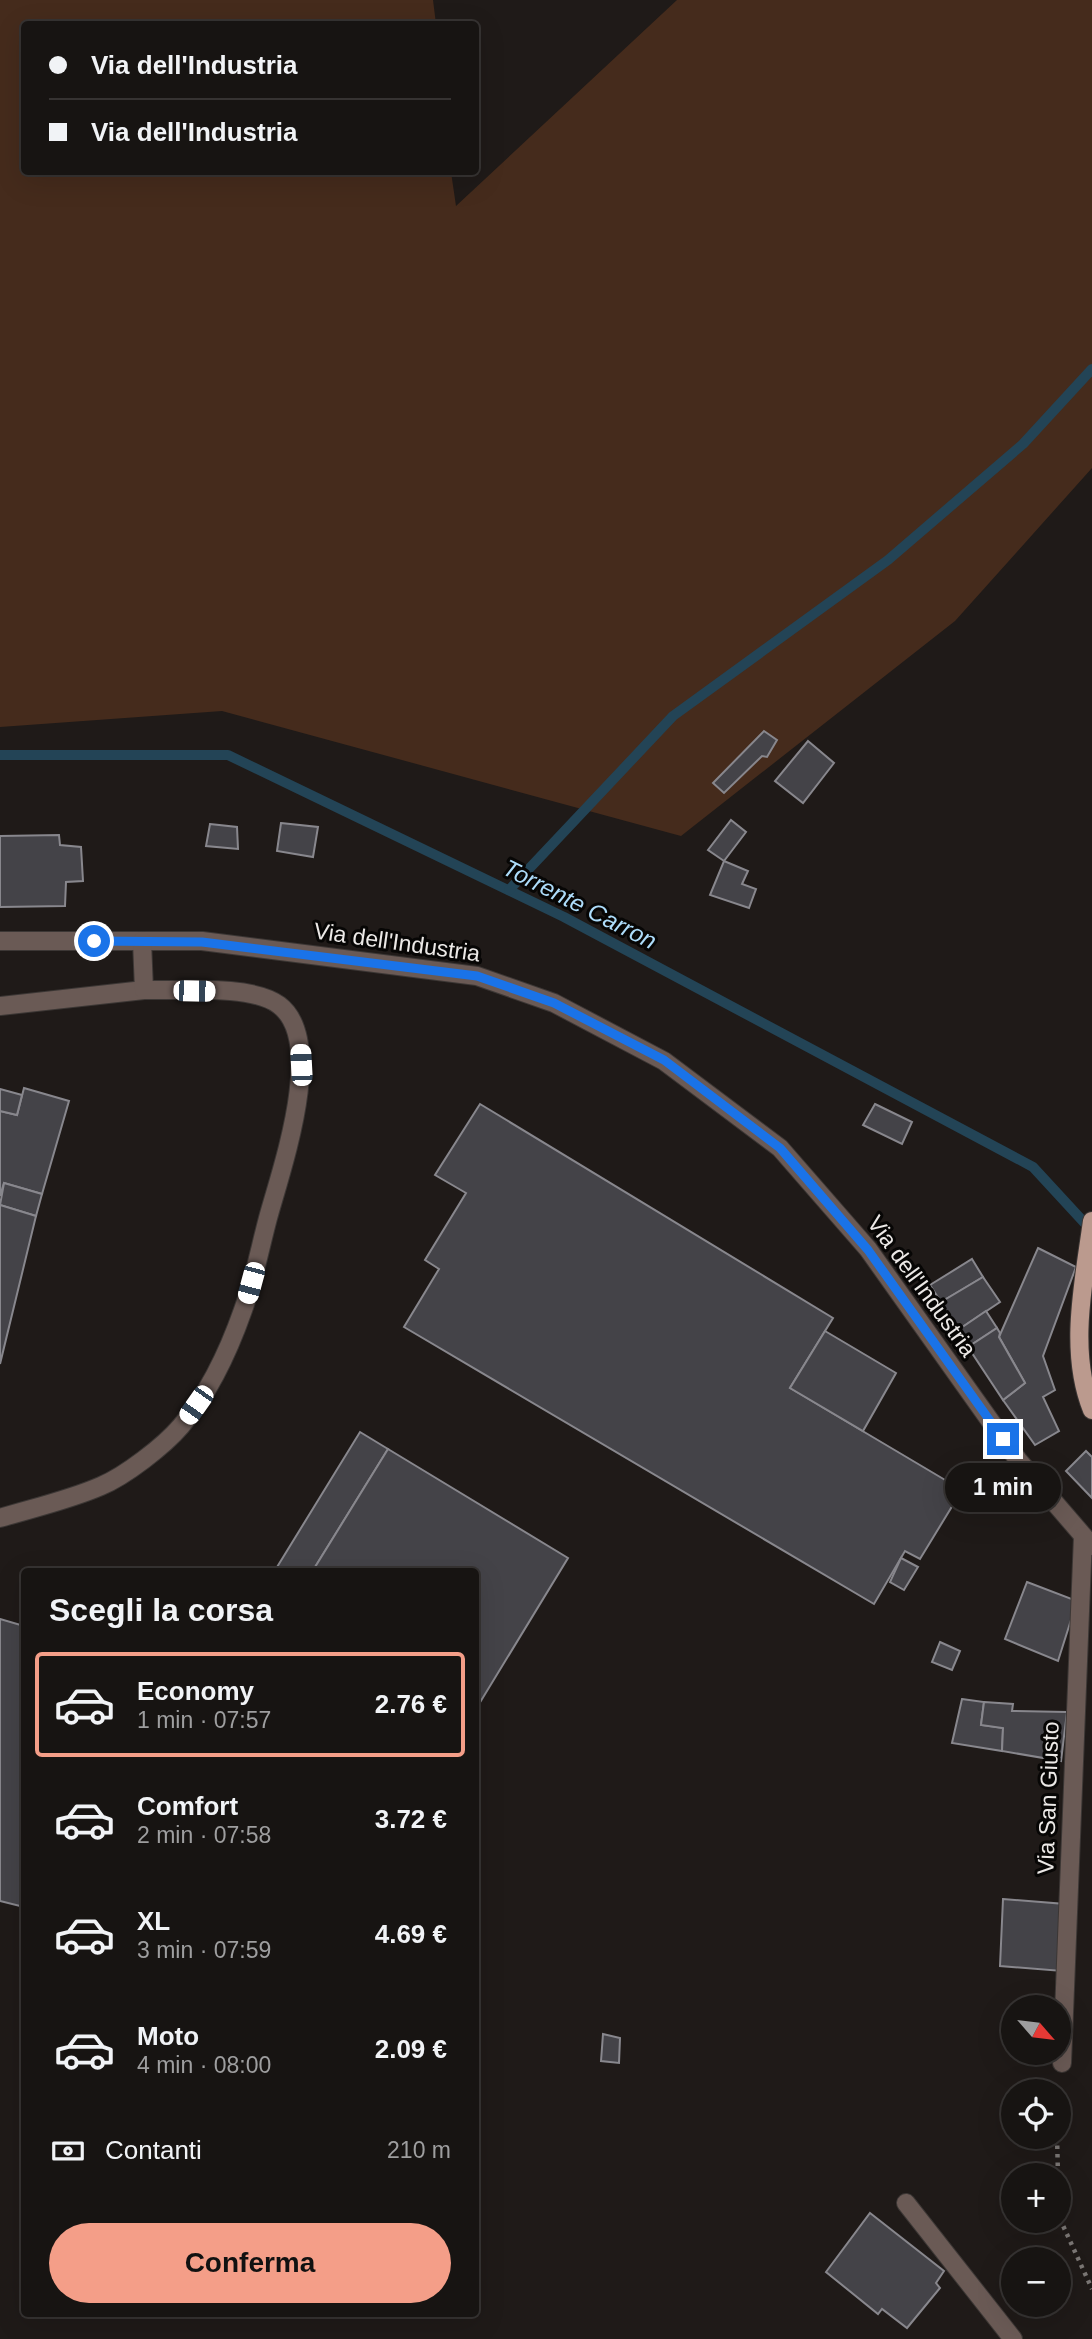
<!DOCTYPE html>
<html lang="it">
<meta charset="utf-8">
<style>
body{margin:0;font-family:Helvetica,sans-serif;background:#242120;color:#f1f3f6;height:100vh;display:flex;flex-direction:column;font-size:26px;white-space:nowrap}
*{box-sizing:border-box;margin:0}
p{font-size:23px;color:#9e9e9f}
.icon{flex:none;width:38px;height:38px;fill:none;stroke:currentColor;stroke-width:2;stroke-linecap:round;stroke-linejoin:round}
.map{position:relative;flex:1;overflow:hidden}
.side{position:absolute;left:21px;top:1568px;width:458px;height:749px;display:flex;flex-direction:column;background:#171412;border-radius:7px;box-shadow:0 7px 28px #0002,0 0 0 2px #363332}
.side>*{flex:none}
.guide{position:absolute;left:21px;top:21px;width:458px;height:154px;border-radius:7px;box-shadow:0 7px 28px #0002,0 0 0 2px #363332;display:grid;align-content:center;height:154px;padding:0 28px;background:#171412}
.needle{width:46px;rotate:118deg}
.controls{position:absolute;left:1001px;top:1995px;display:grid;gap:14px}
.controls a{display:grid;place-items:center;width:70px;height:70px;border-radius:50%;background:#171412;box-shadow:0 7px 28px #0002,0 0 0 2px #363332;font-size:35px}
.end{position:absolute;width:32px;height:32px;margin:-16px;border:9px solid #1a73e8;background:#fff;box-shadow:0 0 0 4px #fff}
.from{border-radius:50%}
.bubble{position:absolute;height:49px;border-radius:24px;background:#171412;box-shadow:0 7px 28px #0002,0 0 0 2px #363332;font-size:23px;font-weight:700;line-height:49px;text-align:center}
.car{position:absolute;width:21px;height:42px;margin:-21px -10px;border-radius:9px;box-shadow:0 0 5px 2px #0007;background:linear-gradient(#fff 24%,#345 0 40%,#fff 0 76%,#345 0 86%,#fff 0)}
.guide b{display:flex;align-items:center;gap:24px;height:66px;font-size:26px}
.guide b+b{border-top:2px solid #363332}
.guide i{width:18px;height:18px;background:#f1f3f6}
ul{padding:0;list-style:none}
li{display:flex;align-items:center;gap:21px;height:105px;margin:0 14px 10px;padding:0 14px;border:4px solid transparent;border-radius:7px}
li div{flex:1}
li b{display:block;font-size:26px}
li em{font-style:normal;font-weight:700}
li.on{border-color:#f49e88}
li>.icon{width:63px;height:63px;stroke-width:1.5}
h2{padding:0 28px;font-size:32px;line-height:84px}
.pay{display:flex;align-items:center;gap:18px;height:77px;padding:0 28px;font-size:26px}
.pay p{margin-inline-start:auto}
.cta{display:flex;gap:14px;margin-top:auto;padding:14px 28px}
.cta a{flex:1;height:80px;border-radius:42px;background:#f49e88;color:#111;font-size:28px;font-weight:700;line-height:80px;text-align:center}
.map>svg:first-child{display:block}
.green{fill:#452b1c}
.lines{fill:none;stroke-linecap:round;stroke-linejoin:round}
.stream{stroke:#234456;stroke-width:10}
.building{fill:#444348;stroke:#88878d;stroke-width:2}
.minor-casing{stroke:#3c3735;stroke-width:20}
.major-casing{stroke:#3c3735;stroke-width:20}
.path{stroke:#7a7674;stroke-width:4.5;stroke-dasharray:3.5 5;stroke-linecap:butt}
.minor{stroke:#6a5a55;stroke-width:18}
.major{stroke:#bb9a8e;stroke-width:18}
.route{stroke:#1a73e8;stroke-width:9}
.labels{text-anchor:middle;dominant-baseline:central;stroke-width:6;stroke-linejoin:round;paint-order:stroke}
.street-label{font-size:23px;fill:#ece9e7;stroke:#070605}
.water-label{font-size:24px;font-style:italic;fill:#addcfa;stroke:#070605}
</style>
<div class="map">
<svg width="1092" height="2339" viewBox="0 0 1092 2339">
<rect width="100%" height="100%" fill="#1f1a18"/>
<path class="green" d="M0,0H433L436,24H24V172H451L456,206L677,0H1092V468L955,621L681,836L222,711L0,727Z"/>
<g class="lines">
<g class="stream">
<path d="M0,755H228L564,917L1033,1167L1092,1231"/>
<path d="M509,890L673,716L888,560L1023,444L1092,369"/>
</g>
</g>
<g class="building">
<path d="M764,731L777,740L767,757L762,756L724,793L713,783Z"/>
<path d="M808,741L834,763L803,803L775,781Z"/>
<path d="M731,820L746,832L724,861L708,850Z"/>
<path d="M281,823L318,827L313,857L277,851Z"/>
<path d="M210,824L237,827L238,849L206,846Z"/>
<path d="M59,835L60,845L81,847L83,881L66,882L65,906L0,907V836Z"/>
<path d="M724,861L748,871L742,884L756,889L749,908L710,895Z"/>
<path d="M24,1088L69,1101L42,1194L4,1183L0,1196V1111L17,1115Z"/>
<path d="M0,1089L22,1095L17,1115L0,1111Z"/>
<path d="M480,1104L833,1318L790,1388L962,1490L920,1559L905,1551L874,1604L404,1327L439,1269L425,1260L466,1193L435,1175Z"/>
<path d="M875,1104L912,1122L902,1144L863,1125Z"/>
<path d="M4,1183L42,1194L36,1216L0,1205Z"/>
<path d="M0,1205L36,1216L0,1364Z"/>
<path d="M1038,1248L1076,1267L1043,1356L1055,1390L1043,1397L1059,1431L1035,1445L1003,1400L1025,1383L999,1337Z"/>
<path d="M972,1259L983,1277L941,1302L930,1285Z"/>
<path d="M983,1277L1000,1302L958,1330L941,1302Z"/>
<path d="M986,1311L997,1328L968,1347L958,1330Z"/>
<path d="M997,1328L1000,1333L999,1337L1025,1383L1003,1400L968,1347Z"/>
<path d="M825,1331L896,1373L863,1431L790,1388Z"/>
<path d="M360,1432L388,1449L312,1572H274Z"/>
<path d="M388,1449L568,1558L476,1709V1572H312Z"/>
<path d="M1086,1451L1092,1457V1498L1066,1471Z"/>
<path d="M901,1558L918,1567L904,1590L890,1582Z"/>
<path d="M1027,1582L1077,1601L1058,1661L1005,1639Z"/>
<path d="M0,1619L24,1626V1907L0,1901Z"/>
<path d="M940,1642L960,1651L952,1670L932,1662Z"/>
<path d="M962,1699L984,1702L981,1725L1003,1728L1002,1751L952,1743Z"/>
<path d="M984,1702L1013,1704L1012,1711L1067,1712L1061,1761L1002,1751L1003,1728L981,1725Z"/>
<path d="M1003,1899L1065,1904L1062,1971L1000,1966Z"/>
<path d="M603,2034L620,2038L619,2063L601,2061Z"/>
<path d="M870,2213L944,2271L936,2283L940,2288L907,2328L882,2309L878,2314L826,2272Z"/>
</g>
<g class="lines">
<defs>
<g id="minor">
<path d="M0,941H202L477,976L554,1003L664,1061L780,1148L868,1249L1018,1460L1092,1546"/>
<path d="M0,1006L144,990"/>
<path d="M0,1518C33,1508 69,1500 101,1486C125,1476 164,1446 181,1426C209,1393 229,1350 243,1310C254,1280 260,1248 268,1218C281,1170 327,1041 279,1005C251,984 179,991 144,990L142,941"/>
<path d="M1062,2063L1083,1536"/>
<path d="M906,2203L1013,2339"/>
</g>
<path id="major" d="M1092,1221C1084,1281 1068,1351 1092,1410"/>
</defs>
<use href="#minor" class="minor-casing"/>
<use href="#major" class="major-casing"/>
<g class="path">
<path d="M1059,2110L1060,2088"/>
<path d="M1057,2137L1058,2175"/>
<path d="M1059,2193L1060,2219L1092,2289"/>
</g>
<use href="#minor" class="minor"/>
<use href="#major" class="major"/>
</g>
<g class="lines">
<path class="route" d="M94,941L202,942L477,976L554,1003L664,1060L780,1148L868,1250L1003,1439"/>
</g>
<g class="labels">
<g class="street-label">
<text transform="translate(397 942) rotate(8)">Via dell'Industria</text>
<text transform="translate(922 1286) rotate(54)">Via dell'Industria</text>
<text transform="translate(1048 1798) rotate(-88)">Via San Giusto</text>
</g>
<g class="water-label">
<text transform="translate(580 904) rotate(27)">Torrente Carron</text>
</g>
</g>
</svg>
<div class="controls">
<a><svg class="needle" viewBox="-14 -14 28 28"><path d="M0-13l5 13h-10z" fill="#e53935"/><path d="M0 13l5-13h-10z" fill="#9e9e9f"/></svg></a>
<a><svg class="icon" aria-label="locate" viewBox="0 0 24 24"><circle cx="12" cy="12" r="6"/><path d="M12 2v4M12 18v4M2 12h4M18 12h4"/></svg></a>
<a>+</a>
<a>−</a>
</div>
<i class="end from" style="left:94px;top:941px"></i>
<i class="end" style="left:1003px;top:1439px"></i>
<div class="bubble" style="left:945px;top:1463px;width:116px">1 min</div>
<i class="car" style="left:194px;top:991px;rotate:91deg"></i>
<i class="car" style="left:301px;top:1065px;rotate:357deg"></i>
<i class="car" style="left:251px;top:1283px;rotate:195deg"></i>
<i class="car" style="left:196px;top:1405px;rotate:215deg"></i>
<div class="guide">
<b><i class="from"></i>Via dell'Industria</b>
<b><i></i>Via dell'Industria</b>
</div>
<section class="side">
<h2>Scegli la corsa</h2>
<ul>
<li class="on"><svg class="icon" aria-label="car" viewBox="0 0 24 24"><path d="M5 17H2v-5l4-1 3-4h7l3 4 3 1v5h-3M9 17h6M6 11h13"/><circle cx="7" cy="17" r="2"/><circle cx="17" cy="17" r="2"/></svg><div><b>Economy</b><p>1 min · 07:57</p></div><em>2.76 €</em></li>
<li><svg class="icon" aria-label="car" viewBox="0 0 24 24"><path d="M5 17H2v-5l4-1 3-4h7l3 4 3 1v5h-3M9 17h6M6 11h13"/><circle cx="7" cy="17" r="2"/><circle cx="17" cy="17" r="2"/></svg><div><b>Comfort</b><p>2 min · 07:58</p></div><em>3.72 €</em></li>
<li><svg class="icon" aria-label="car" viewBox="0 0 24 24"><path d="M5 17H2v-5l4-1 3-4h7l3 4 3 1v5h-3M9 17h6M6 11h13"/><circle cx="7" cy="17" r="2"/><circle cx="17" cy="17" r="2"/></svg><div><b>XL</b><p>3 min · 07:59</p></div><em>4.69 €</em></li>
<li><svg class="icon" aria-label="car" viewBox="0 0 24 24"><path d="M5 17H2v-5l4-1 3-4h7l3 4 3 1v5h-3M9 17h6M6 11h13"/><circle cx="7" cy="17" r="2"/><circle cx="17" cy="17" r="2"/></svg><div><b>Moto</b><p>4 min · 08:00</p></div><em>2.09 €</em></li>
</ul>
<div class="pay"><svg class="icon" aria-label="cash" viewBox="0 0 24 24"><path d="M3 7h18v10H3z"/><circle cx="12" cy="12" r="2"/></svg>Contanti<p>210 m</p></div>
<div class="cta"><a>Conferma</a></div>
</section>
</div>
